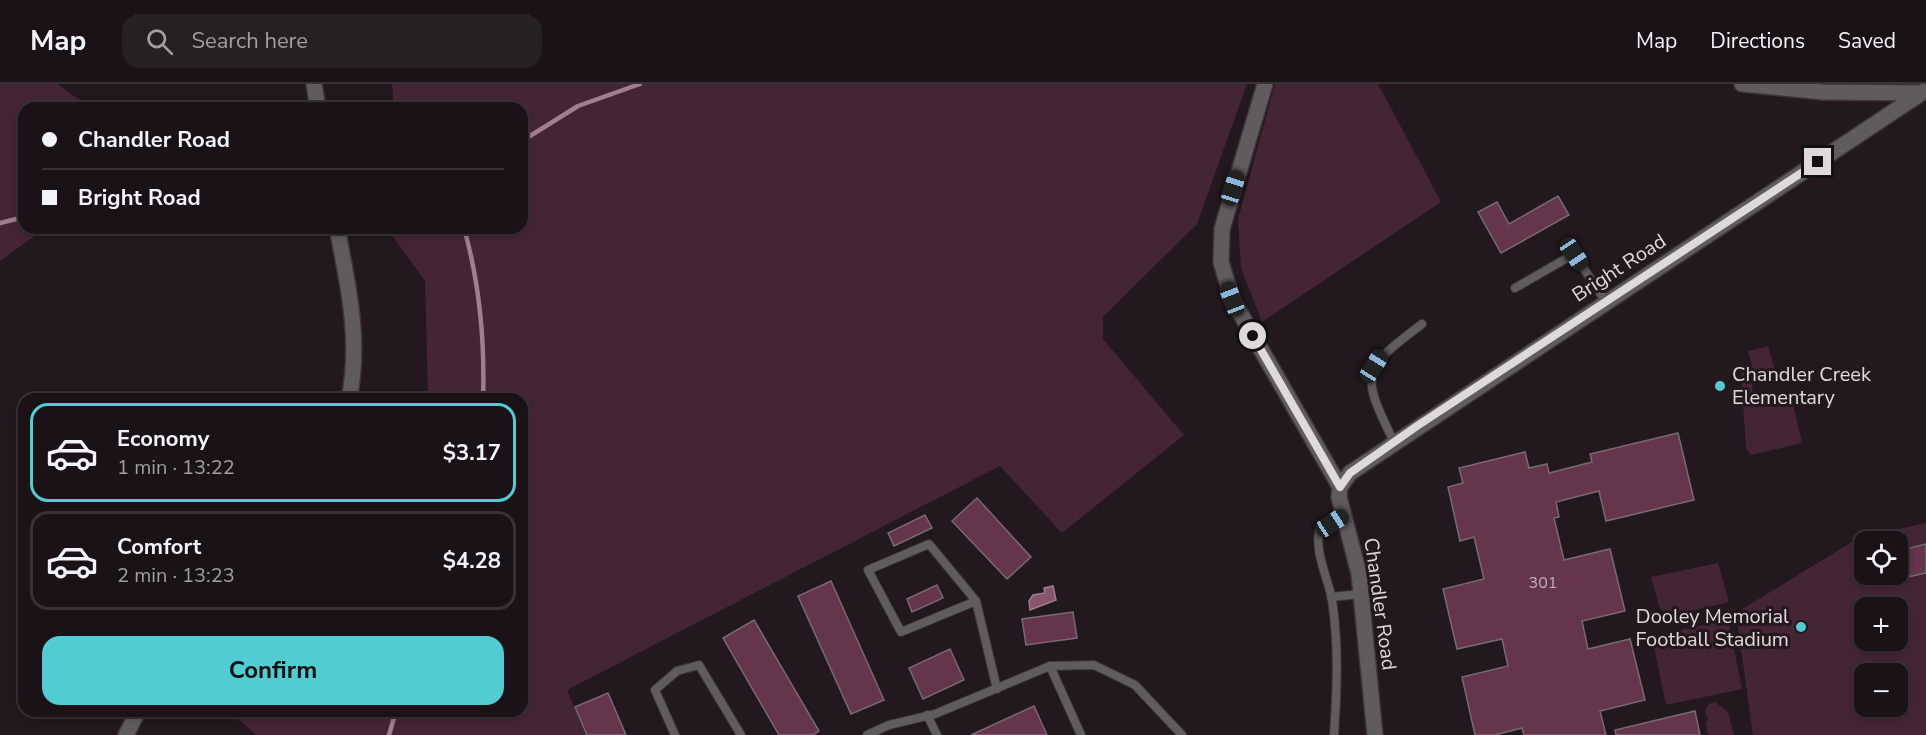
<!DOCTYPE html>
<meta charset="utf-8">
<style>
body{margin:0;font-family:"Nunito Sans",sans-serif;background:#272023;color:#f1f3f6;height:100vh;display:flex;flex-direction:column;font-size:22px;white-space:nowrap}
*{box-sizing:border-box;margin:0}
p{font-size:20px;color:#9f9ea1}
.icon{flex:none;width:33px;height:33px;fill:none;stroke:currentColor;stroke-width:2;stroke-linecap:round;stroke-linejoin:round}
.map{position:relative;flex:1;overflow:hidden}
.panel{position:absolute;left:18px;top:309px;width:510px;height:324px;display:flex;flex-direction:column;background:#1a1216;border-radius:18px;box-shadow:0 3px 9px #0003,0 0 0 2px #383235}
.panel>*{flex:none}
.guide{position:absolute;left:18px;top:18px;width:510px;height:132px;border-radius:18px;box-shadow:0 3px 9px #0003,0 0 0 2px #383235;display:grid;align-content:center;height:132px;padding:0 24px;background:#1a1216}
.buttons{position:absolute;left:1854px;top:447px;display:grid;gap:12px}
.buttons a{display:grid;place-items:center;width:54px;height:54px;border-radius:12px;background:#1a1216;box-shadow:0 3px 9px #0003,0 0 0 2px #383235;font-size:30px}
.end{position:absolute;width:27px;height:27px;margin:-14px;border:8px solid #e0d9dc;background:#111;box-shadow:0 0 0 3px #111}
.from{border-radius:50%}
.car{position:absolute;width:18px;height:36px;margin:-18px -9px;border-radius:8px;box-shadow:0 0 4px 2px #0007;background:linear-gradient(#222 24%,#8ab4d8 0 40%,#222 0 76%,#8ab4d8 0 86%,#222 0)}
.guide b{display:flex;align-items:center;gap:21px;height:57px;font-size:22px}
.guide b+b{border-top:2px solid #383235}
.guide i{width:15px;height:15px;background:#f1f3f6}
ul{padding:10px 0 0;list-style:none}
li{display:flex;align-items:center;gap:18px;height:99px;margin:0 12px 9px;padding:0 12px;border:3px solid #383235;border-radius:18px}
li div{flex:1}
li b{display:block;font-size:22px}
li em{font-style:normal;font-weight:700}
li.selected{border-color:#51ccd2}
li>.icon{width:54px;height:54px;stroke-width:1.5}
.cta{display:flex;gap:12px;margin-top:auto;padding:12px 24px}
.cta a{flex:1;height:69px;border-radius:18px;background:#51ccd2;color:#111;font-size:24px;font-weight:700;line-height:69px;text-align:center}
header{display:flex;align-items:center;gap:36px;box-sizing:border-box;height:84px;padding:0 30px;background:#1a1216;border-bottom:2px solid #383235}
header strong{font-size:28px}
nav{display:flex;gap:33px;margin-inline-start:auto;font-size:21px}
.search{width:420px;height:54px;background:#272023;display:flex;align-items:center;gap:15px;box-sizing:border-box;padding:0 21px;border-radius:18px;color:#9f9ea1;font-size:22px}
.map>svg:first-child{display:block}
.green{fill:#442535;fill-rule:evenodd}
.water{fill:#87556d;stroke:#a27d8e;stroke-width:1.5}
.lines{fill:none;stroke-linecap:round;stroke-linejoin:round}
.stream{stroke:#a27d8e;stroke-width:4.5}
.building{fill:#64354d;stroke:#776b71;stroke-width:1.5}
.service-casing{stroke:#3d3338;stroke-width:10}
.minor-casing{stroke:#3d3338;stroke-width:18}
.tertiary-casing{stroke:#3d3338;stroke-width:18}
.service{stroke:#605b5d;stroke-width:8}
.minor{stroke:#605b5d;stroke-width:15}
.tertiary{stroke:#605b5d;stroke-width:15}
.route{stroke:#e0d9dc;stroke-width:8}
.poi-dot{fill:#51ccd2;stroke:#22181d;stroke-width:2}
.labels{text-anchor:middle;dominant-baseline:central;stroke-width:6;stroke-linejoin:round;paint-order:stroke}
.number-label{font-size:16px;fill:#c1b0b8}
.street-label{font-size:20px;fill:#e0d9dc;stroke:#22181d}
.poi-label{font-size:20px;fill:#e0d9dc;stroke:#22181d;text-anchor:start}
</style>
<header>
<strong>Map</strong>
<div class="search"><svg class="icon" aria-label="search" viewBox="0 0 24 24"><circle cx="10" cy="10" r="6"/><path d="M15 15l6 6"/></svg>Search here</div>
<nav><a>Map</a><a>Directions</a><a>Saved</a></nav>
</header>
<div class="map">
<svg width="1926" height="651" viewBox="0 0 1926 651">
<rect width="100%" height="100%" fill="#22181d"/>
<g class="green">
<path d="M0,0H57L80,16L109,24H24V144H53L36,151L0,177Z"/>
<path d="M392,0H1247L1197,140L1103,233V255L1184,351L1062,449L1000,382L567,606L586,651H256L229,627H522V315H428L425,197L390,149L391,144H522V24H394Z"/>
<path d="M1275,0H1378L1441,118L1262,238L1241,184L1238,135Z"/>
<path d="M1768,262L1774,283L1772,296L1764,301L1754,291L1748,267Z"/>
<path d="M1750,286L1753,309H1758V313L1790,307L1802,359L1751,371L1746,365L1741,287Z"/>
<path d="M1926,439V651H1753L1736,529L1860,453ZM1864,458H1898V490H1864ZM1864,524H1898V556H1864ZM1864,590H1898V622H1864Z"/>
<path d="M1718,479L1729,518L1671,532L1660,525L1651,493Z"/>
<path d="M1728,535L1742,605L1666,621L1652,553Z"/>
<path d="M1715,618L1728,628L1734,651H1708L1706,640L1708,636L1705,627L1708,621Z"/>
</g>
<path class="water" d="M1053,502L1056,516L1030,526L1029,517L1033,511L1045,509L1044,504Z"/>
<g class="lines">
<g class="stream">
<path d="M522,57L578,22L640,0"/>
<path d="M0,139L24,133"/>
<path d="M464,144C480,201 485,256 483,315"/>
<path d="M389,651L396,627"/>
</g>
</g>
<g class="building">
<path d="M1558,112L1569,131L1501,169L1478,128L1497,118L1509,140Z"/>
<path d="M1678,349L1694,416L1606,437L1599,407L1556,418L1559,433L1554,434L1564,476L1610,465L1625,527L1582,537L1588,565L1630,555L1645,616L1600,627L1606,651H1524L1522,644L1495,651H1475L1462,593L1508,582L1502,555L1457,565L1443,505L1484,495L1474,453L1460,457L1448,403L1463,399L1459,384L1525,368L1529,384L1547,380L1549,389L1592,378L1590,370Z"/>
<path d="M977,414L1031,473L1007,495L952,437Z"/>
<path d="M925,431L932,444L894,462L888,449Z"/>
<path d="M1926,460V489L1898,495V467Z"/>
<path d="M831,497L884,616L851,630L798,512Z"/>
<path d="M937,501L943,514L912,528L907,515Z"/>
<path d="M1073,528L1077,554L1026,561L1022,535Z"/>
<path d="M754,536L819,647L813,651H779L723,554Z"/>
<path d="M950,565L964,596L923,615L909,584Z"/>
<path d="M608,609L626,651H587L575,623Z"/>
<path d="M1034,622L1047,651H971Z"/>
<path d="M1695,627L1700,651H1616L1615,646Z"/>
</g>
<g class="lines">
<defs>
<g id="service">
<path d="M1515,204L1574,170L1606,218"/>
<path d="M1394,358C1360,289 1361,286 1422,240"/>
<path d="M1331,513L1361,510"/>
<path d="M976,517L929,460L868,486L901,548L976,517L997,605"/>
<path d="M1050,582L1081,651"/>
<path d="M927,631L937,651"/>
<path d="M675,651L655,606L677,587L699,581L741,651"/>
<path d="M867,651L889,641L935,630L1050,582L1094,581L1135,601L1182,651"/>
<path d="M1334,651C1337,605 1339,562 1332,516C1328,494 1315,470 1319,447L1345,431"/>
</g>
<g id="minor">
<path d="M314,0L318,24"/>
<path d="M1265,0L1222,145L1221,178L1232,215L1340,403"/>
<path d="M1742,0L1823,8L1920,9"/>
<path d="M337,144C348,200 361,257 349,315"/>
<path d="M126,651L138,627"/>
</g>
<path id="tertiary" d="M1375,651L1359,490L1339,413L1340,403L1350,389L1926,6"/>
</defs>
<use href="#service" class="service-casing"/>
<use href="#minor" class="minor-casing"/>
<use href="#tertiary" class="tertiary-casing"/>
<use href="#service" class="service"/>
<use href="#minor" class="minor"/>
<use href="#tertiary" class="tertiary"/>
</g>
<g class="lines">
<path class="route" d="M1253,252L1340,403L1350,389L1417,342L1818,78"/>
</g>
<g class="poi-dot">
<circle cx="1720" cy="302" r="6"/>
<circle cx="1801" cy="543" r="6"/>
</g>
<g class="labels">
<g class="number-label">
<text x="1543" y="499">301</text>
</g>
<g class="street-label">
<text transform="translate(1619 184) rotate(-33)">Bright Road</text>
<text transform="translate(1380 520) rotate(82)">Chandler Road</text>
</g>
<g class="poi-label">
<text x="1732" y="290">Chandler Creek<tspan x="1732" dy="23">Elementary</tspan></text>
<text x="1789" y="532" text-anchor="end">Dooley Memorial<tspan x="1789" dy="23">Football Stadium</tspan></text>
</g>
</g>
</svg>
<div class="buttons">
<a><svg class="icon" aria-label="locate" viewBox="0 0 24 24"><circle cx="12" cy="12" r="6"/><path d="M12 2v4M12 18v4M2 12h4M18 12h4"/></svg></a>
<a>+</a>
<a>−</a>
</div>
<i class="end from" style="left:1253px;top:252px"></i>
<i class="end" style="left:1818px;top:78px"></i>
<i class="car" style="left:1233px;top:104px;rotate:17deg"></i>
<i class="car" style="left:1574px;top:170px;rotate:146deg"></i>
<i class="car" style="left:1232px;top:215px;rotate:339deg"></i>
<i class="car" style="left:1374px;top:282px;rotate:32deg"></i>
<i class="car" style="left:1332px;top:439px;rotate:57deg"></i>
<div class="guide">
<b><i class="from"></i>Chandler Road</b>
<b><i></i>Bright Road</b>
</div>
<section class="panel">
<ul>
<li class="selected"><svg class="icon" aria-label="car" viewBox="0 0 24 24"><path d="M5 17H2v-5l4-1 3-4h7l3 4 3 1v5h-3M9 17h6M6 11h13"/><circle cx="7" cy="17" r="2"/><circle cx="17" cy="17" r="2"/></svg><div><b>Economy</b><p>1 min · 13:22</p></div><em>$3.17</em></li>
<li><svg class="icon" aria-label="car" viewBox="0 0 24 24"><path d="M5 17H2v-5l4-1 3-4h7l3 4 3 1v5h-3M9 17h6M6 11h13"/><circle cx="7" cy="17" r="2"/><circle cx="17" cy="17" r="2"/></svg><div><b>Comfort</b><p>2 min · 13:23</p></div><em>$4.28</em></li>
</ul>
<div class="cta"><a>Confirm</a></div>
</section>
</div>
